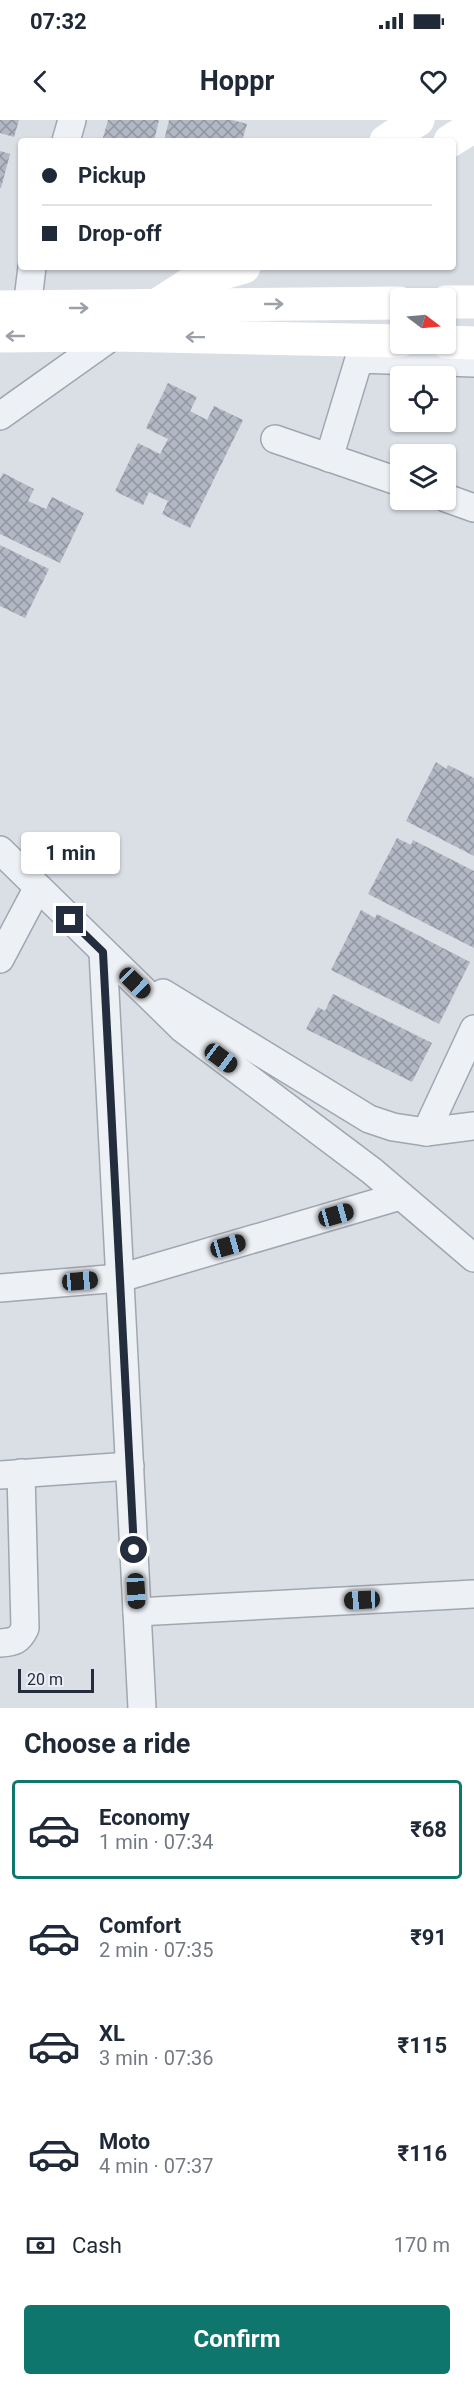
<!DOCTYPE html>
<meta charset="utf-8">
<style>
body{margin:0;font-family:Roboto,sans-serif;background:#f2f2f3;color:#1f2937;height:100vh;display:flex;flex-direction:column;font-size:22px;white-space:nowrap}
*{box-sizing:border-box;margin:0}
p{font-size:20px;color:#747a83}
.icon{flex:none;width:33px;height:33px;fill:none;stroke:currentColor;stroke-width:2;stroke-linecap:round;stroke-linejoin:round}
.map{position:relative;height:1588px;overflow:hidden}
.sheet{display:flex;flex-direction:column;background:#fff;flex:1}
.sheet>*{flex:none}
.banner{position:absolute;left:18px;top:18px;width:438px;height:132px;border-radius:6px;box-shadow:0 2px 4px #0004;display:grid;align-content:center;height:132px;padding:0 24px;background:#fff}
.needle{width:39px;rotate:106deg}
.buttons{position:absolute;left:390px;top:168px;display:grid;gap:12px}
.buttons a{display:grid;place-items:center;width:66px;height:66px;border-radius:6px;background:#fff;box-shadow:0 2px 4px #0004;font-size:30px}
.scale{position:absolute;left:18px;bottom:15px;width:76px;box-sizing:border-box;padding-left:6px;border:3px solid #242d3d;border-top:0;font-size:16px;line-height:21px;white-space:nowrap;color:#242d3d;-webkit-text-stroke:4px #eaeef4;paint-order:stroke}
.end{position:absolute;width:27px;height:27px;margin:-14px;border:8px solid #242d3d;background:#fff;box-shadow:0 0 0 3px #fff}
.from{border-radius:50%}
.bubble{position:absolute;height:42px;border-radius:6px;background:#fff;box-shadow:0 2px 4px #0004;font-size:20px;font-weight:700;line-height:42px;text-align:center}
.car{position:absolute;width:18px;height:36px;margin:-18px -9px;border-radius:8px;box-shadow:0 0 4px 2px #0007;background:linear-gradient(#222 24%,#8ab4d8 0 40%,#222 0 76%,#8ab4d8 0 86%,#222 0)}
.banner b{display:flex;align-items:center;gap:21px;height:57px;font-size:22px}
.banner b+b{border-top:2px solid #e0e1e3}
.banner i{width:15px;height:15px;background:#1f2937}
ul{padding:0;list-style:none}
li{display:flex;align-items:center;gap:18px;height:99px;margin:0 12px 9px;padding:0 12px;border:3px solid transparent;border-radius:6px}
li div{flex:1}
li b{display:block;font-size:22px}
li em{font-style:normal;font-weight:700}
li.active{border-color:#0f766e}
li>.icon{width:54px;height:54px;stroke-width:1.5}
h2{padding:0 24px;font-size:27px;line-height:72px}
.pay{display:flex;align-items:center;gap:15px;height:66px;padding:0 24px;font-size:22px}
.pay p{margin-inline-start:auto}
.cta{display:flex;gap:12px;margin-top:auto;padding:12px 24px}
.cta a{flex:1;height:69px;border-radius:6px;background:#0f766e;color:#fff;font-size:24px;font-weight:700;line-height:69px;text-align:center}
.status{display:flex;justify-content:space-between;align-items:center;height:42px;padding:0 30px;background:#fff;direction:ltr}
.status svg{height:16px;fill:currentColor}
header{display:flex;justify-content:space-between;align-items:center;height:78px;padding:0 24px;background:#fff;font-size:27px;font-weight:700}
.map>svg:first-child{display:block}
.building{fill:url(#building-cross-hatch)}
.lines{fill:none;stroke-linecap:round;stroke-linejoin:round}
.street-casing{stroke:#a0a6b0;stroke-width:30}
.street{stroke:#edf0f5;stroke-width:27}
.secondary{stroke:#fff;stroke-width:33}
.oneway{stroke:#9ca0a8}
.route{stroke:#242d3d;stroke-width:8}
</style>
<div class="status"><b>07:32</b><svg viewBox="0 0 49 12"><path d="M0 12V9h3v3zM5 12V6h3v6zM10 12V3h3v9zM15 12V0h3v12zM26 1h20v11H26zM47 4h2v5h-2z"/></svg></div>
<header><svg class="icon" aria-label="back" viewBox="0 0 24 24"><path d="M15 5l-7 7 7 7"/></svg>Hoppr<svg class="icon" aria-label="heart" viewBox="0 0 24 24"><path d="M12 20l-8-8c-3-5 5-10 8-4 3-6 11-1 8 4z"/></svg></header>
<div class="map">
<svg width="474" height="1588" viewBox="0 0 474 1588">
<defs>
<pattern id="building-cross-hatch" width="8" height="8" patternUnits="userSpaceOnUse" patternTransform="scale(1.5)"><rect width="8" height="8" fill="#b1b8c3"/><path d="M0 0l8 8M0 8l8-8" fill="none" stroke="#9096a0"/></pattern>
</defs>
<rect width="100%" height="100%" fill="#dadfe6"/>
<g class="building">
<path d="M0,0H19L14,17L0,13Z"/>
<path d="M108,0H159L154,21H102Z"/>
<path d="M169,0H232L247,4L242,21H164Z"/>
<path d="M0,31L10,34L1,68H0Z"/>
<path d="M168,263L197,277L190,291L207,300L214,286L243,300L190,408L162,394L168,381L149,372L143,385L115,371L138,323L160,334L168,319L146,308Z"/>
<path d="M3,353L34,369L28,381L46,389L52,377L84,393L60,443L0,414V359Z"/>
<path d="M0,425L49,449L25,498L0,486Z"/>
<path d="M436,642L446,649L448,645L474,658V736L406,701Z"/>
<path d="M397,718L411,725L413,720L474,751V828L368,774Z"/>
<path d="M361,790L375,798L377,794L470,842L439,904L331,850Z"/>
<path d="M333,874L432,923L412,962L306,909L318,887L325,891Z"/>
</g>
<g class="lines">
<defs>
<g id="street">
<path d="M66,21L72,0"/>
<path d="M27,188L32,147"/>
<path d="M0,296L114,215"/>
<path d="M275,319L400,362"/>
<path d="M329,338L359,239L474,243"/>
<path d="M446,378L474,388"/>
<path d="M0,730L183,909L372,1051L474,1138"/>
<path d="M103,832L142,1588"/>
<path d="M0,839L37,769"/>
<path d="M163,873L369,999L393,1007L426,1012L474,1006"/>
<path d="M426,1012L474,909"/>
<path d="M0,1168L120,1158L400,1076"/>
<path d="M0,1355L130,1346"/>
<path d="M137,1492L474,1474"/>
<path d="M0,1523C14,1522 19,1521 25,1508L21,1353"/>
</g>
</defs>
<use href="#street" class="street-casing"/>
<use href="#street" class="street"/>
<g class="secondary">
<path d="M386,21L418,0"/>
<path d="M450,21L474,6"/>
<path d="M446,182H474"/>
<path d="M157,185L194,161L244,147"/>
<path d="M0,187L400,183"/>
<path d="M0,216L114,215L400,221"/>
<path d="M446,222L474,223"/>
</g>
</g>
<defs><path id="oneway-shaft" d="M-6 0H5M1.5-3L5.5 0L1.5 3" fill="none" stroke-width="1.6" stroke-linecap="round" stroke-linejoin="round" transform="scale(1.5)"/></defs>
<g class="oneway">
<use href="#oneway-shaft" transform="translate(274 184)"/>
<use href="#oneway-shaft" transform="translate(79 188)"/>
<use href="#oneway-shaft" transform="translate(15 216) rotate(180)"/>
<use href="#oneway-shaft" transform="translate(195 217) rotate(-179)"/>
</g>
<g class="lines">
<path class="route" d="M70,800L103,832L134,1430"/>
</g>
</svg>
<div class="buttons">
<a><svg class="needle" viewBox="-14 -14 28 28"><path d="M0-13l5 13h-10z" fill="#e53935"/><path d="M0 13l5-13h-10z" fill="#747a83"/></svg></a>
<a><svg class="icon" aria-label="locate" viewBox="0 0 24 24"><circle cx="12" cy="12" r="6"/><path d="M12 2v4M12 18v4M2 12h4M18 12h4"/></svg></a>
<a><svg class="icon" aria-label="layers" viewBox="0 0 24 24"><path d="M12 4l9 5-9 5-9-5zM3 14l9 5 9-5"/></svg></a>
</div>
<div class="scale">20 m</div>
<i class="end from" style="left:134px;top:1430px"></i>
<i class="end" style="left:70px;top:800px"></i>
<div class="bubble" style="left:21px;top:712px;width:99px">1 min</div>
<i class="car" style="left:135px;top:863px;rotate:134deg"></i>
<i class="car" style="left:221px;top:938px;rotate:127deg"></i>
<i class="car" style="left:336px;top:1095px;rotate:74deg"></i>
<i class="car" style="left:228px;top:1126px;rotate:74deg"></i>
<i class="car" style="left:80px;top:1161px;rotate:85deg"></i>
<i class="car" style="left:136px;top:1471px;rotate:177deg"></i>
<i class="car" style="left:362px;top:1480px;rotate:267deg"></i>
<div class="banner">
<b><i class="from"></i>Pickup</b>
<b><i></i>Drop-off</b>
</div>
</div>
<section class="sheet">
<h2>Choose a ride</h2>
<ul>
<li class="active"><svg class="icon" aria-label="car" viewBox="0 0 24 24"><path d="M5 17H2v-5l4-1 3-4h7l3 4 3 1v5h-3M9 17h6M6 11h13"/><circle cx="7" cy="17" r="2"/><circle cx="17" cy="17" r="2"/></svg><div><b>Economy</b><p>1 min · 07:34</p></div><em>₹68</em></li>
<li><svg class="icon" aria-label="car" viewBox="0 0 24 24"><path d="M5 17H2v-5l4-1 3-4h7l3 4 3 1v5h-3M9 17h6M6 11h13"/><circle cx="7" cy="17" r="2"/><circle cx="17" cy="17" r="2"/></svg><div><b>Comfort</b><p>2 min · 07:35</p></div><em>₹91</em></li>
<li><svg class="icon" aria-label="car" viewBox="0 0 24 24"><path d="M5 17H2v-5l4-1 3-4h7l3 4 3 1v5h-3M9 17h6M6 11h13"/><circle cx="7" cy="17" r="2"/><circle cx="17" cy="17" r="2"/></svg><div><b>XL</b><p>3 min · 07:36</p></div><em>₹115</em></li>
<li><svg class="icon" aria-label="car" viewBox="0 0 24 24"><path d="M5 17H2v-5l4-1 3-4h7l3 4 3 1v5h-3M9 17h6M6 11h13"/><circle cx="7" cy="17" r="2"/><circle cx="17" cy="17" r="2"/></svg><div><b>Moto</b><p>4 min · 07:37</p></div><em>₹116</em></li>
</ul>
<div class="pay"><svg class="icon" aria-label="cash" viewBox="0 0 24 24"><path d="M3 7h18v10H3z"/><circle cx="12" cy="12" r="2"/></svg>Cash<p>170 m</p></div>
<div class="cta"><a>Confirm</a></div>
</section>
